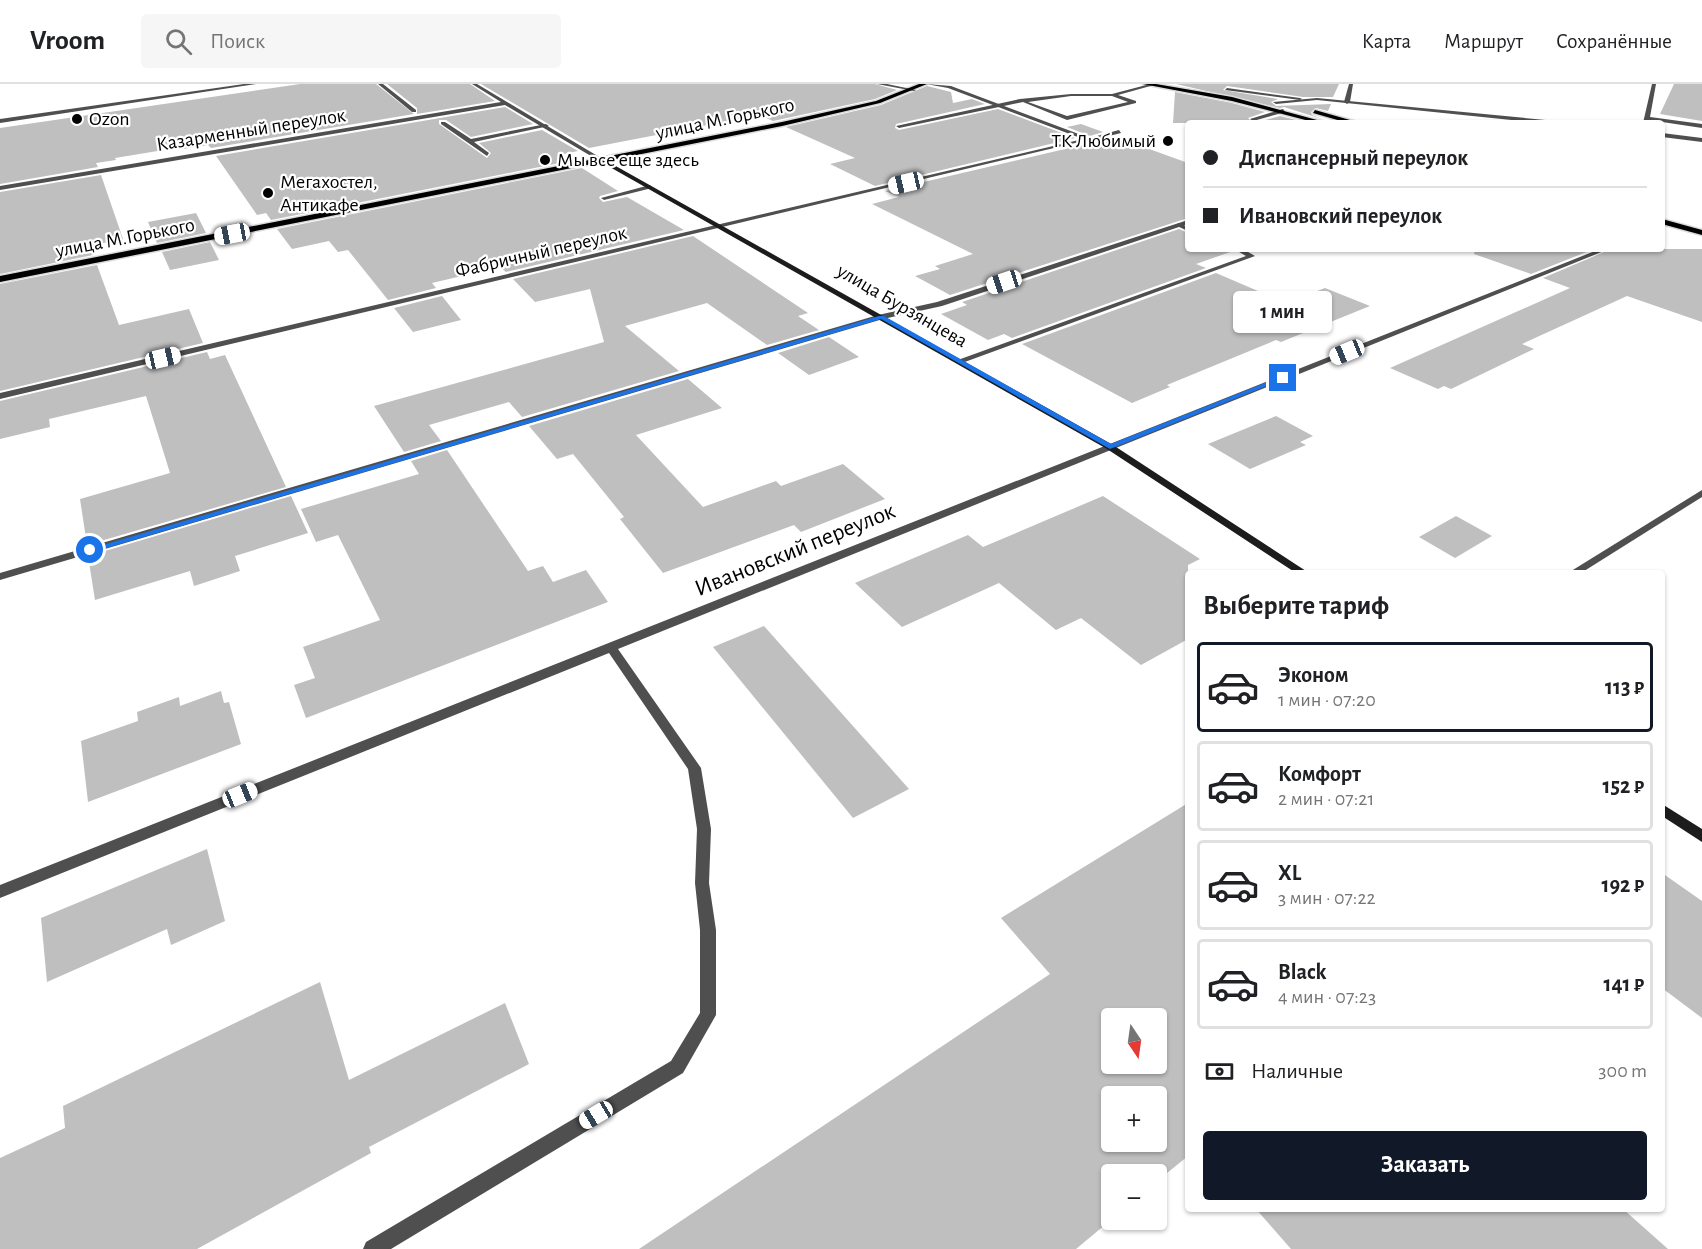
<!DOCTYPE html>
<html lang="ru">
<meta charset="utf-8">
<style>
body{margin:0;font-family:"Alegreya Sans",sans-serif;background:#f6f6f6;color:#202124;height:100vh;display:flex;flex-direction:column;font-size:22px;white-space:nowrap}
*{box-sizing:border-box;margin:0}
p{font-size:20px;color:#757577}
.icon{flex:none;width:33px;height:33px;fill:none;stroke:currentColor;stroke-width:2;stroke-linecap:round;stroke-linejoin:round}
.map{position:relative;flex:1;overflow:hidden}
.details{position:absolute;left:1185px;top:486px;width:480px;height:642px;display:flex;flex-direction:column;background:#fff;border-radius:6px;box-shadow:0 2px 4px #0004}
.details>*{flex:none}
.banner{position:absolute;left:1185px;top:36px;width:480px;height:132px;border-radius:6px;box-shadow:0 2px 4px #0004;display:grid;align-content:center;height:132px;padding:0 18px;background:#fff}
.needle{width:39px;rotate:167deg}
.tools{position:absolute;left:1101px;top:924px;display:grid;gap:12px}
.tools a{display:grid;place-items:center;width:66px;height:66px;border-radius:6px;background:#fff;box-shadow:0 2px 4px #0004;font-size:30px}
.end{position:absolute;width:27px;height:27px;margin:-14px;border:8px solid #1a73e8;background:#fff;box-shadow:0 0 0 3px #fff}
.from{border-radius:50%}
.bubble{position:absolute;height:42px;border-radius:6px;background:#fff;box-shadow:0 2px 4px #0004;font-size:20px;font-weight:600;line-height:42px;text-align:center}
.car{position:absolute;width:18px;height:36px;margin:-18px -9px;border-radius:8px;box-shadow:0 0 4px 2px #0007;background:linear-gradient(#fff 24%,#345 0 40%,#fff 0 76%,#345 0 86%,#fff 0)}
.banner b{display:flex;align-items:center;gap:21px;height:57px;font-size:22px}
.banner b+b{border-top:2px solid #e0e0e0}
.banner i{width:15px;height:15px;background:#202124}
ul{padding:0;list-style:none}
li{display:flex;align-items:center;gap:18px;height:90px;margin:0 12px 9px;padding:0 6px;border:3px solid #e0e0e0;border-radius:6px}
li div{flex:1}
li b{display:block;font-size:22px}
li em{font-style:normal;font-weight:600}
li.active{border-color:#111827}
li>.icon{width:54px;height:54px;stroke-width:1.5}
h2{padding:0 18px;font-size:27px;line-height:72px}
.pay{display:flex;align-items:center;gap:15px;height:66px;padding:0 18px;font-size:22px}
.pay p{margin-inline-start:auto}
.action{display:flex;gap:12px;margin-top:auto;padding:12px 18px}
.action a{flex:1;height:69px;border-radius:6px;background:#111827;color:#fff;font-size:24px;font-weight:600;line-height:69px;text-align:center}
header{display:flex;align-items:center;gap:36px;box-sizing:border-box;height:84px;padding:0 30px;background:#fff;border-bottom:2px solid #e0e0e0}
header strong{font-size:28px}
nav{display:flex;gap:33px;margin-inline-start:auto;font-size:21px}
.search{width:420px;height:54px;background:#f6f6f6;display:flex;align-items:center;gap:15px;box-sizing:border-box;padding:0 21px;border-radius:6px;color:#757577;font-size:22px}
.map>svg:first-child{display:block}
.building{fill:#bfbfbf;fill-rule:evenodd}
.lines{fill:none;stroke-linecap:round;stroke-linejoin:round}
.primary-casing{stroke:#dbdbdb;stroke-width:3}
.lane{fill:#4f4f4f;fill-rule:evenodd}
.street{fill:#4f4f4f;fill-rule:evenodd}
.secondary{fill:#1c1c1c;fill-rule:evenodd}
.primary{fill:#000;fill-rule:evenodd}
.route{fill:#1a73e8}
.poi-dot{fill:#000;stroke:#fff;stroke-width:2}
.labels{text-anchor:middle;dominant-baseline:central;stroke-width:4.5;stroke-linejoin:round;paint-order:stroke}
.far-poi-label{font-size:20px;fill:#000;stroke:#fff;text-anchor:start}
.far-street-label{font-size:20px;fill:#000;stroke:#fff}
.street-label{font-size:24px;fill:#000;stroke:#fff}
</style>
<header>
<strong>Vroom</strong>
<div class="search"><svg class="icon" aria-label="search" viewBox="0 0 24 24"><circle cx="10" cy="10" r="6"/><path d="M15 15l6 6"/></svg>Поиск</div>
<nav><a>Карта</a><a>Маршрут</a><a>Сохранённые</a></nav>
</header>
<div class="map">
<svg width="1702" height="1165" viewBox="0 0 1702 1165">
<rect width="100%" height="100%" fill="#fff"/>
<g class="building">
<path d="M300,0H376L414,30L211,64L208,61L183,65L182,63L115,74L116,76L96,79L98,83L0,100V44Z"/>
<path d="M387,0H470L495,17L417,30V24Z"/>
<path d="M481,0H875L897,6L875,15L773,37L760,31L589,64Z"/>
<path d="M1176,0H1339L1333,13H1303L1227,2L1223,6L1278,15L1271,18L1276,22L1331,20L1328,27L1316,24L1311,28L1312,31L1325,36L1284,23L1280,24Z"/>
<path d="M1674,0H1702V37L1660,30Z"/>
<path d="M927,2L951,8L953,19L972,15L985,20L896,40L895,44L899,46L998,25L1075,54L875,102L830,80L855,74L786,43L881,21Z"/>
<path d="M1175,8L1232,19L1265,28L1248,34L1253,39H1173Z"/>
<path d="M505,23L533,40L471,53L446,36H439V40L487,74L491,69L479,59L542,46L578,67L559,71L570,77L271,136L266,129L257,131L216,72Z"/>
<path d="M1280,32L1308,39H1254Z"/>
<path d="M1081,40L1103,48L1090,52L1067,43Z"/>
<path d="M1116,53L1188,79V134L950,211L915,192L940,185L935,182L973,170L872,120L899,113L885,107Z"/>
<path d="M582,84L618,107L600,112L599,114L603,118L627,113L684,146L506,188L500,183L432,199L436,204L388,216L348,166L338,168L329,157L292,165L277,145Z"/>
<path d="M101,91L123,155L89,162L93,171L0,190V108Z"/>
<path d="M196,129L206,149L157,159L148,138Z"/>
<path d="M1179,145L1188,149V165L1233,167L1196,180L1206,184L1012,254L1004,250L988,256L941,230L967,221L962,218Z"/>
<path d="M693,152L808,229L798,232L819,246L767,261L707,219L625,242L679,287L522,333L509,318L429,341L441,357L404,368L374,322L604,258L590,205L535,218L513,195Z"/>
<path d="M210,158L219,176L170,186L162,168Z"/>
<path d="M1475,165H1594L1531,190L1474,170Z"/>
<path d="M1611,165H1702V238L1627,212L1522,260L1534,265L1451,305L1444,302L1438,305L1390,284L1570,204L1543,194Z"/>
<path d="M97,181L119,241L189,225L203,259L0,307V200Z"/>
<path d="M1216,189L1286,219L1325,204L1370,222L1281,258L1276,256L1167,301L1170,303L1132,319L1022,260Z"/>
<path d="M442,212L461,236L413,248L394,224Z"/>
<path d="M829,253L859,273L809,291L778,269Z"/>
<path d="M207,268L210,275L225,271L286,403L87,461L80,415L170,389L146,312L49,335L50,343L0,355V317Z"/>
<path d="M688,295L722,324L636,351L703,423L776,397L781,402L843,380L885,415L801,448L794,441L663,489L620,435L624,433L573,370L557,375L529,342Z"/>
<path d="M1276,332L1313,352L1300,358L1306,361L1250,385L1208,360Z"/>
<path d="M447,366L528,487L543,482L553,498L586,486L608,518L306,634L294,601L315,594L303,563L380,536L338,451L316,458L301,425L419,390L411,377Z"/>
<path d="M291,412L308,449L235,472L240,487L194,502L190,487L95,516L88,472Z"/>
<path d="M1103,412L1200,475L1188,481V555L1141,581L1081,534L1056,546L999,499L902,543L855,499L968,451L983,463Z"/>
<path d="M1456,432L1492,452L1455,474L1419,453Z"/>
<path d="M764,542L909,705L853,734L713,563Z"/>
<path d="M221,607L224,619L229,618L241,660L88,718L81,657L138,637L137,628L179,613L180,622Z"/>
<path d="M1188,719V1072L1156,1098V1090H1112V1135L1076,1165H639L1050,890L1001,834ZM1112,934H1156V980H1112ZM1112,1012H1156V1058H1112Z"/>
<path d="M207,765L225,837L171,861L167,845L47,898L41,834Z"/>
<path d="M1662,789L1702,817V934L1662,904Z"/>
<path d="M320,898L349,996L505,919L529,980L369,1063L371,1069L197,1165H0V1074L65,1044L63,1022Z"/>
<path d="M1256,1125H1623L1668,1165H1291Z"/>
</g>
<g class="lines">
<defs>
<g id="primary">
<path d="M919,0H927L880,19L782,42L0,198V192L782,38L876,17Z"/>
<path d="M1143,0H1156L1232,13L1328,39H1317L1232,17Z"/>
<path d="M1315,26L1357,38L1358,39H1348L1313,29Z"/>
<path d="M1662,135L1702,146V151L1662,140Z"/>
</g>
</defs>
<use href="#primary" class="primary-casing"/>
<g class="lane">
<path d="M378,0H383L416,26V28H412Z"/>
<path d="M877,0H887L916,6L914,7Z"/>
<path d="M1150,0L1154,1L1118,11L1136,17V19L1067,36L1023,18L899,44L896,42L1020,15L1071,10H1112ZM1071,12H1112L1128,18L1067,32L1028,18Z"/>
<path d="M1349,0H1353L1350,18L1347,20L1344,18Z"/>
<path d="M1652,0H1656L1650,33L1702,40V44L1649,36V39H1643Z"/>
<path d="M1227,4L1300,14L1302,15L1300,16L1225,6Z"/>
<path d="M1283,25L1285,28L1253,37L1250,35Z"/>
<path d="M441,38H445L471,55L546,40L549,42L474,58L489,69L487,72L441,40Z"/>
<path d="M1119,46L1121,49L1089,57L1086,55Z"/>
<path d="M650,101L652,104L604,116L601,114Z"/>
<path d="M1179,139L1188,143V147L1177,142V140Z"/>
<path d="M1234,165H1243L1255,172L962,279L955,277L1246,172Z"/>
</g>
<g class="street">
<path d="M244,0H256L0,39V35Z"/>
<path d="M472,0H477L606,77L601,78L505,21L0,106V102L501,18Z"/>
<path d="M926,0L951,2L1092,55L0,315V309L1083,55L948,4Z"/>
<path d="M1317,14L1556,37L1559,39H1540L1317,16L1276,20L1273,18Z"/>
<path d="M1662,49L1702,54V58L1662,53Z"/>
<path d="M1188,136V140L942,222L883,235L0,496V489L878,231L937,218Z"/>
<path d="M1600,165H1609L618,565L701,684L711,745L709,799L716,846V931L683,989L391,1165H363L366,1158L671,977L700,929V846L695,799L697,745L688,685L609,569L0,814V801Z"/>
<path d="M1702,406V413L1581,489H1568Z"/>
</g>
<g class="secondary">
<path d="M601,76H605L1113,361L1309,489H1296L1107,365L601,78Z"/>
<path d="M1662,720L1702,745V758L1662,732Z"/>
</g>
<use href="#primary" class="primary"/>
</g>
<path class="route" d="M879,232H884L1111,360L1280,293L1286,294L1110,365L881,235L93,468L86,466Z"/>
<g class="poi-dot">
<circle cx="77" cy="35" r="6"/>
<circle cx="1168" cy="57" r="6"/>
<circle cx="545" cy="76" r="6"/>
<circle cx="268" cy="109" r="6"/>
</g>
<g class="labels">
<g class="far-poi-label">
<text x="89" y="35">Ozon</text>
<text x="1156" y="57" text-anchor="end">ТК Любимый</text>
<text x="557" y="76">Мы все еще здесь</text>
<text x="280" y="98">Мегахостел,<tspan x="280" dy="23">Антикафе</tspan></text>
</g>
<g class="far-street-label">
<text transform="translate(725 35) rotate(-12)">улица М.Горького</text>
<text transform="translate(251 46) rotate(-9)">Казарменный переулок</text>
<text transform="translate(125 154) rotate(-11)">улица М.Горького</text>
<text transform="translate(541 168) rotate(-13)">Фабричный переулок</text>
<text transform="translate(902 222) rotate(30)">улица Бурзянцева</text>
</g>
<g class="street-label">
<text transform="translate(795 466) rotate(-22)">Ивановский переулок</text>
</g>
</g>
</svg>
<div class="tools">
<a><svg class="needle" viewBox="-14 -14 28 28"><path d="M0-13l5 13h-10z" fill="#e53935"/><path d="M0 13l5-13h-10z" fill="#757577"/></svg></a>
<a>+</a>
<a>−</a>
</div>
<i class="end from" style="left:90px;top:466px"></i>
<i class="end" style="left:1283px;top:294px"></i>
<div class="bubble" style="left:1233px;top:207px;width:99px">1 мин</div>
<i class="car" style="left:906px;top:99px;rotate:257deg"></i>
<i class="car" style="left:232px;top:150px;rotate:259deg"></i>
<i class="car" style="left:1004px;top:198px;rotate:252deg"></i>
<i class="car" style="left:1347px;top:268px;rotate:248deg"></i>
<i class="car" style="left:163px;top:274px;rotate:77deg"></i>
<i class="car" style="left:240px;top:711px;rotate:68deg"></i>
<i class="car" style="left:596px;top:1031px;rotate:239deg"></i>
<div class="banner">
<b><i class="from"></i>Диспансерный переулок</b>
<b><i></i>Ивановский переулок</b>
</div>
<section class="details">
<h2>Выберите тариф</h2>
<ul>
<li class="active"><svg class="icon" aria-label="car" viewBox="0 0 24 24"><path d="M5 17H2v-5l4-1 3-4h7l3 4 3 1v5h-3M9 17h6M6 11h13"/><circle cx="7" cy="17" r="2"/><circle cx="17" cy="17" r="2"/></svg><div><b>Эконом</b><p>1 мин · 07:20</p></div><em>113 ₽</em></li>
<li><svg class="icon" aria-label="car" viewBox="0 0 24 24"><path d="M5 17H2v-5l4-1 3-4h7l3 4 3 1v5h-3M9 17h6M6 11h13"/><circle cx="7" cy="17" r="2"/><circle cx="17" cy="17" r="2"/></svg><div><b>Комфорт</b><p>2 мин · 07:21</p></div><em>152 ₽</em></li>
<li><svg class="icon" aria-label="car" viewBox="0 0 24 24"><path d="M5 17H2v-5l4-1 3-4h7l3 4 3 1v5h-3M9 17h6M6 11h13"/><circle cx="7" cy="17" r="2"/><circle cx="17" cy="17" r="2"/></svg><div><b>XL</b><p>3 мин · 07:22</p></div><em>192 ₽</em></li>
<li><svg class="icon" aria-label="car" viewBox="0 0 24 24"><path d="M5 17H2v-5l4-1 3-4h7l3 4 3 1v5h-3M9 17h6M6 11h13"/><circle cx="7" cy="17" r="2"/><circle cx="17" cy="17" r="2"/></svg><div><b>Black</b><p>4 мин · 07:23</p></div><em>141 ₽</em></li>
</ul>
<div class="pay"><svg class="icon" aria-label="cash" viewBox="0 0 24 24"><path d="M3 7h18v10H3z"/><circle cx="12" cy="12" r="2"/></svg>Наличные<p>300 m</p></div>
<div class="action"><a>Заказать</a></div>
</section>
</div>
